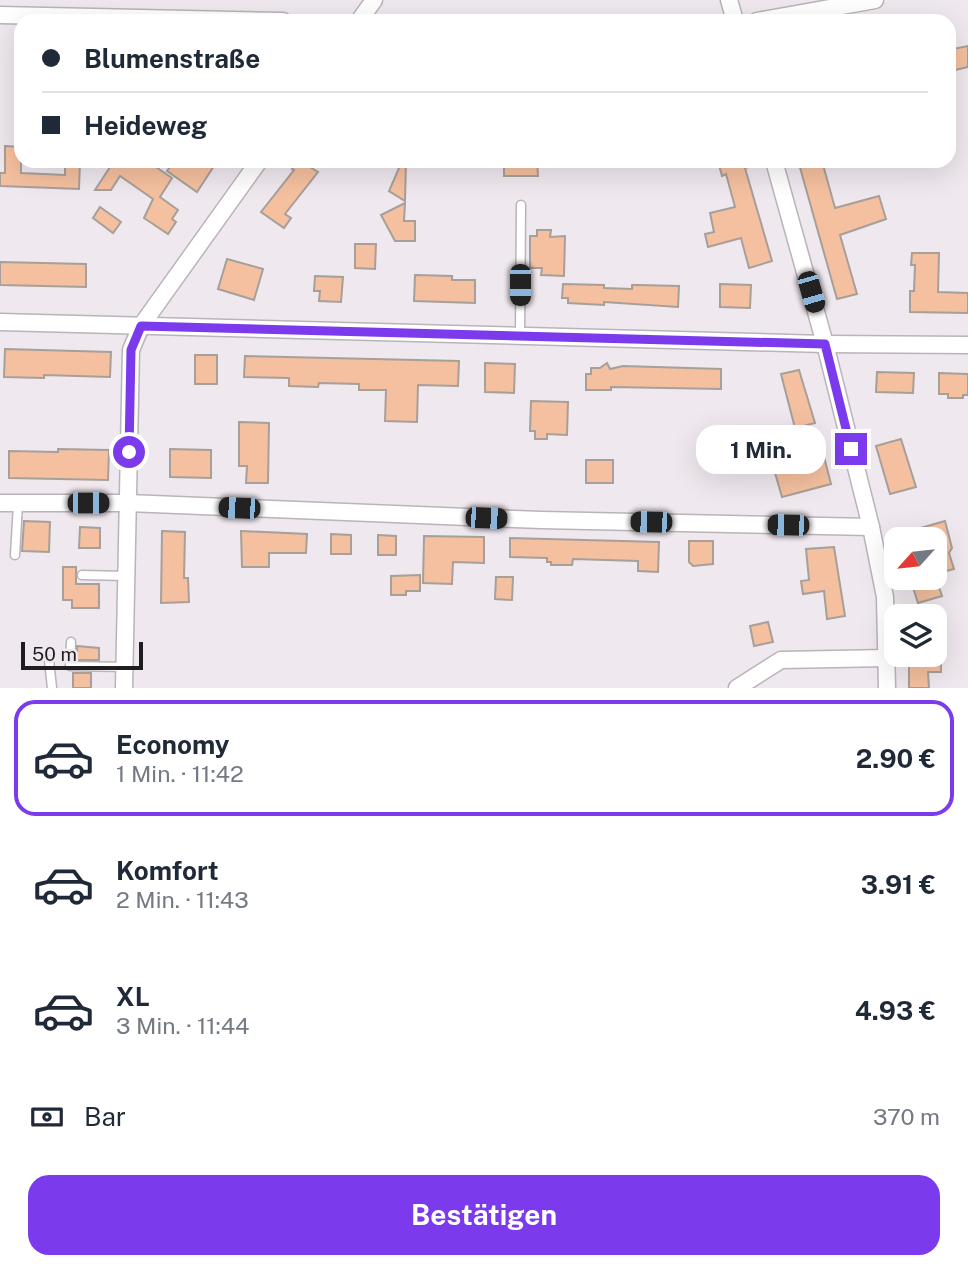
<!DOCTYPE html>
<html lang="de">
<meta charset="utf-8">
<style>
body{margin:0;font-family:"Public Sans",sans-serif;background:#f2f2f3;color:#1f2937;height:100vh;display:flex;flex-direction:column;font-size:26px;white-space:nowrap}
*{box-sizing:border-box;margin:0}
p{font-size:23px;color:#747a83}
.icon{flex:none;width:38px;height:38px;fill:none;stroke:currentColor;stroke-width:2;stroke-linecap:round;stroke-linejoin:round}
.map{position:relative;height:688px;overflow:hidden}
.side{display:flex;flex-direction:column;background:#fff;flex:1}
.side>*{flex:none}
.hud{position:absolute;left:14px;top:14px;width:942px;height:154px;border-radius:21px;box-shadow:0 7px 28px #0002;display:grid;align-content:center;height:154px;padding:0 28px;background:#fff}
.needle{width:46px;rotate:243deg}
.controls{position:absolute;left:884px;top:527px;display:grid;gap:14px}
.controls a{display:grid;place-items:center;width:63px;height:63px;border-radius:14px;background:#fff;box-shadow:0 7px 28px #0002;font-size:35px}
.scale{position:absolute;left:21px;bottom:18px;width:122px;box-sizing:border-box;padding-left:7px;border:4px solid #201d20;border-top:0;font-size:19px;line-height:24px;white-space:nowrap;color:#201d20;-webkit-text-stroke:5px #efe8ee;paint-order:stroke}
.end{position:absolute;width:32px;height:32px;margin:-16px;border:9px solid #7c3aed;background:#fff;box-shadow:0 0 0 4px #fff}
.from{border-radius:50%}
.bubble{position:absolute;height:49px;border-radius:21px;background:#fff;box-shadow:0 7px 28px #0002;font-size:23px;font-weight:700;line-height:49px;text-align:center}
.car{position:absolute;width:21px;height:42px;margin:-21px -10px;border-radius:9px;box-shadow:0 0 5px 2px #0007;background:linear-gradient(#222 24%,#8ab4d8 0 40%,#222 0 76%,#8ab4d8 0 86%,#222 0)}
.hud b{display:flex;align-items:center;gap:24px;height:66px;font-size:26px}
.hud b+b{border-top:2px solid #e0e1e3}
.hud i{width:18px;height:18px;background:#1f2937}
ul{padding:12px 0 0;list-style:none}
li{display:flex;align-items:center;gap:21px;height:116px;margin:0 14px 10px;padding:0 14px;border:4px solid transparent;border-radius:21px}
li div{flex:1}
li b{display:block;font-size:26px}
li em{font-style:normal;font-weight:700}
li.selected{border-color:#7c3aed}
li>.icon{width:63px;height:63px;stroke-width:1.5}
.pay{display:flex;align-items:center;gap:18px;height:77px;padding:0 28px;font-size:26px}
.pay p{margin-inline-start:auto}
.primary-button{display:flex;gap:14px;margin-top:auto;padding:14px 28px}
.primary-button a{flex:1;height:80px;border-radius:21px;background:#7c3aed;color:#fff;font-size:28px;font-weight:700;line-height:80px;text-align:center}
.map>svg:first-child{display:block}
.building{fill:#f5c09f;stroke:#a79f9a;stroke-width:2}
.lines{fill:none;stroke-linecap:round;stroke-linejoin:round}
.service-casing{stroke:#bab3b9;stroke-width:11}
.minor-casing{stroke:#bab3b9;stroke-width:19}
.service{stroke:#fff;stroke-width:8}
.minor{stroke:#fff;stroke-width:16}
.route{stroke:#7c3aed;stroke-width:9}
</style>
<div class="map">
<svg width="968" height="688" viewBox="0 0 968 688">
<rect width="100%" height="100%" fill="#efe8ee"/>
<g class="building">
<path d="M968,46V67L951,71L948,50Z"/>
<path d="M5,146L21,147V173L65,175V161H80L79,189L0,186V173H5Z"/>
<path d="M114,161H147L172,178L160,197L178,210L172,219L176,222L168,234L144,218L153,199L120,176L111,190H95Z"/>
<path d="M174,161H207L214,166L197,192L167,171Z"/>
<path d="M297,161H315L310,167L318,172L285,214L291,218L284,228L261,212L294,170L292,169Z"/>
<path d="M402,161H406L405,201L389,191Z"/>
<path d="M504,161H537L538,176H504Z"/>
<path d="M718,161H758L759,164L745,168L772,261L749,268L741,238L708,247L705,234L714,232L710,213L735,207L726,174L722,176Z"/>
<path d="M811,161H822L835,208L879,196L886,219L840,235L857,294L837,299L799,164Z"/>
<path d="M405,203L404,221H415V241H395L381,215Z"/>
<path d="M100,207L121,222L113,233L93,218Z"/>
<path d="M537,230H551L550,237L565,236L564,276L541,275L542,268H530V236H537Z"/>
<path d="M355,244H376L375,269L355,268Z"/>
<path d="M912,253H939L938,292L968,293V313L910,312V291H914L915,265H911Z"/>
<path d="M227,259L263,269L254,300L218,289Z"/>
<path d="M0,262L86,264V287L0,285Z"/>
<path d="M415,275L452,276V280H475V303L414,301Z"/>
<path d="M315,276L343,277L341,302L319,301L320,291H314Z"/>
<path d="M563,284L604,285V288L632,289V285H638L679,286L678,307L604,302V305L568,303V298H562Z"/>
<path d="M720,284L751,285L750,308L720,307Z"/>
<path d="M5,349L111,352L110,377L44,375V378L4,377Z"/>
<rect x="195" y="355" width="22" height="29"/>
<path d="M245,356L459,361L458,386L418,385L417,422L385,421L386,390H359V384L319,383L318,387L289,386V378L244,377Z"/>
<path d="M485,363L515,364L514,393L485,392Z"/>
<path d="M607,363L610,369L623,366L721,369V389L611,387V390H586V374H591V368H600Z"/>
<path d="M799,370L815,423L795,428L781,374Z"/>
<path d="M877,372L914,373L913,393L876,392Z"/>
<path d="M939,373L968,374V395H963V398H948V394H939Z"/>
<path d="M531,401L568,402L567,435L547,434V439H535V431H530Z"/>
<path d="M239,422L269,423L268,483H246L247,466H239Z"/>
<path d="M901,439L916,487L890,494L876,446Z"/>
<path d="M58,449L109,450L108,480L9,478V451L58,452Z"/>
<path d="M170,449L211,450V478L170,477Z"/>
<path d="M822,449L831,484L782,497L773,466L804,457L803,454Z"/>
<rect x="586" y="460" width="27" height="23"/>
<path d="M24,521L50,522L49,552L22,551Z"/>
<path d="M945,521L952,548L949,553L954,569L934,574V539H896V535Z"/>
<path d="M80,527L100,528V548H79Z"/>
<path d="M162,531L185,532L184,578H188L189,602L161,603Z"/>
<path d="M241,531L307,534L306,553H269V567H242Z"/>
<path d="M331,534L351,535V554H331Z"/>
<path d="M378,535L396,536V555H378Z"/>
<path d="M424,536L484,537V563L453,562L452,584L423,583Z"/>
<path d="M510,538L659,542L658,572L638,571V561L573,559L572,565H551V562H547V558L510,557Z"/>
<path d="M689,541H713V564L693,566L689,562Z"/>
<path d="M834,547L845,616L827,619L824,591L803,594L801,581L809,580L806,549Z"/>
<path d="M63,567H76V584H99V608H72V600H63Z"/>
<path d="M420,575V591H406V595H391V576Z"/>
<path d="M496,577H513L512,600L495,599Z"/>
<path d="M910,578H936L942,596L918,603Z"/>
<path d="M768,622L773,642L754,646L750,626Z"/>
<path d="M77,646L99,648V660H77Z"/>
<path d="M909,654H938V659L941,658V672H928L929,688H909Z"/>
<rect x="73" y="673" width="18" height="15"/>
</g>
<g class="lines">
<defs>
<g id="service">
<path d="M520,336L521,205"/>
<path d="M15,555L18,504"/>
<path d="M82,575L126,576"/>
<path d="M71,642L70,666L125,667"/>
<path d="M49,660L52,688"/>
</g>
<g id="minor">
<path d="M729,0L735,21"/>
<path d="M0,15L283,21"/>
<path d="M359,21L374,0"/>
<path d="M757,21L875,0"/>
<path d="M774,161L825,344L871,527L885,597L887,688"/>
<path d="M0,322L825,344L968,345"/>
<path d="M0,503H128L541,520L871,527"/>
<path d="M124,688L131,350L141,326L259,161"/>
<path d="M737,688L781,660L887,658"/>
</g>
</defs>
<use href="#service" class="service-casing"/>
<use href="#minor" class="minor-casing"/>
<use href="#service" class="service"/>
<use href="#minor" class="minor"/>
</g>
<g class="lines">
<path class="route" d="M129,452L131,350L141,326L825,344L851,449"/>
</g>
</svg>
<div class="controls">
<a><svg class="needle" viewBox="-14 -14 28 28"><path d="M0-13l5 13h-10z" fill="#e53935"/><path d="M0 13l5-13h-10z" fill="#747a83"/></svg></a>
<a><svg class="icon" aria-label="layers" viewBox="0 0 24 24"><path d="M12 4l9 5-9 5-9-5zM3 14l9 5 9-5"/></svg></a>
</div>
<div class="scale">50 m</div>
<i class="end from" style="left:129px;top:452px"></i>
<i class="end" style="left:851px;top:449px"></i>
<div class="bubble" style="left:696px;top:425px;width:130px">1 Min.</div>
<i class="car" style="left:520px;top:285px;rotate:180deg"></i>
<i class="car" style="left:811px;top:292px;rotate:164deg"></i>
<i class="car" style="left:88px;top:503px;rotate:90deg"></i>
<i class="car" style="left:239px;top:508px;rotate:272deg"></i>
<i class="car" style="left:486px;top:518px;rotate:92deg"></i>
<i class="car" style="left:651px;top:522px;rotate:271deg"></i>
<i class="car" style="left:788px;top:525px;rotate:271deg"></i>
<div class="hud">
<b><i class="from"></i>Blumenstraße</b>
<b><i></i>Heideweg</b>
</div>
</div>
<section class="side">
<ul>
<li class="selected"><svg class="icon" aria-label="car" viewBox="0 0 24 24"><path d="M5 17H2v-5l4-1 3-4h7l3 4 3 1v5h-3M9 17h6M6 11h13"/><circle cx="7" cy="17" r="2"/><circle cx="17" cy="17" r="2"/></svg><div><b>Economy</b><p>1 Min. · 11:42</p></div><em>2.90 €</em></li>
<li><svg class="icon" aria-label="car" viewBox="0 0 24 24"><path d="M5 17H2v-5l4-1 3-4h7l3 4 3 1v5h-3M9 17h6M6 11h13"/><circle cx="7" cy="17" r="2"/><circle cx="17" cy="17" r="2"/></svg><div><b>Komfort</b><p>2 Min. · 11:43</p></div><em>3.91 €</em></li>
<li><svg class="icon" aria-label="car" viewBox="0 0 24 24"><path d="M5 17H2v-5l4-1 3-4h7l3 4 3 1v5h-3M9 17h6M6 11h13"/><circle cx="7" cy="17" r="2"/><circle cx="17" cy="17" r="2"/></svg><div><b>XL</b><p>3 Min. · 11:44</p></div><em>4.93 €</em></li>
</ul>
<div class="pay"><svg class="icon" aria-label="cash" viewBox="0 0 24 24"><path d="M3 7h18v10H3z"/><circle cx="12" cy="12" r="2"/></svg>Bar<p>370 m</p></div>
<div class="primary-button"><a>Bestätigen</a></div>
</section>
